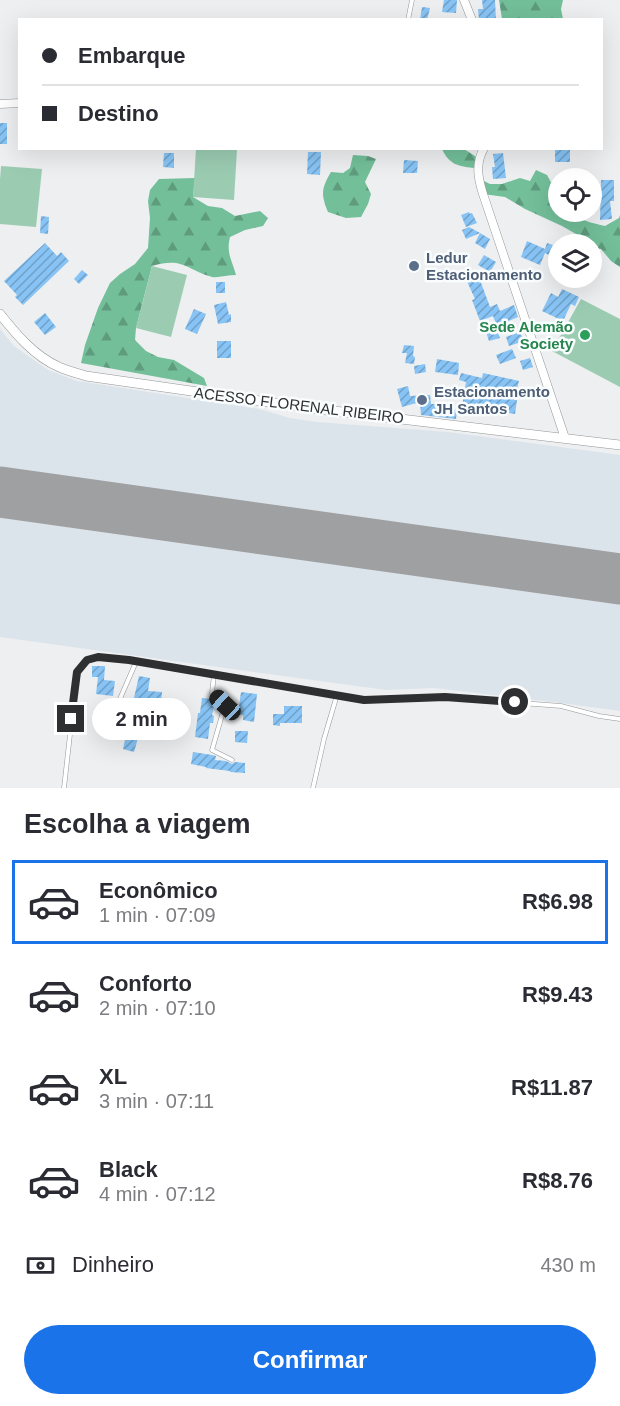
<!DOCTYPE html>
<html lang="pt">
<meta charset="utf-8">
<style>
body{margin:0;font-family:Arial,sans-serif;background:#f2f2f3;color:#2b2b33;height:100vh;display:flex;flex-direction:column;font-size:22px;white-space:nowrap}
*{box-sizing:border-box;margin:0}
p{font-size:20px;color:#7c7c81}
.icon{flex:none;width:33px;height:33px;fill:none;stroke:currentColor;stroke-width:2;stroke-linecap:round;stroke-linejoin:round}
.map{position:relative;height:788px;overflow:hidden}
.side{display:flex;flex-direction:column;background:#fff;flex:1}
.side>*{flex:none}
.hud{position:absolute;left:18px;top:18px;width:585px;height:132px;border-radius:0px;box-shadow:0 6px 24px #0002;display:grid;align-content:center;height:132px;padding:0 24px;background:#fff}
.controls{position:absolute;left:548px;top:168px;display:grid;gap:12px}
.controls a{display:grid;place-items:center;width:54px;height:54px;border-radius:50%;background:#fff;box-shadow:0 6px 24px #0002;font-size:30px}
.end{position:absolute;width:27px;height:27px;margin:-14px;border:8px solid #2e2f30;background:#fff;box-shadow:0 0 0 3px #fff}
.from{border-radius:50%}
.bubble{position:absolute;height:42px;border-radius:21px;background:#fff;box-shadow:0 6px 24px #0002;font-size:20px;font-weight:700;line-height:42px;text-align:center}
.car{position:absolute;width:18px;height:36px;margin:-18px -9px;border-radius:8px;box-shadow:0 0 4px 2px #0007;background:linear-gradient(#222 24%,#8ab4d8 0 40%,#222 0 76%,#8ab4d8 0 86%,#222 0)}
.hud b{display:flex;align-items:center;gap:21px;height:57px;font-size:22px}
.hud b+b{border-top:2px solid #e1e1e2}
.hud i{width:15px;height:15px;background:#2b2b33}
ul{padding:0;list-style:none}
li{display:flex;align-items:center;gap:18px;height:84px;margin:0 12px 9px;padding:0 12px;border:3px solid transparent;border-radius:0px}
li div{flex:1}
li b{display:block;font-size:22px}
li em{font-style:normal;font-weight:700}
li.on{border-color:#1a73e8}
li>.icon{width:54px;height:54px;stroke-width:1.5}
h2{padding:0 24px;font-size:27px;line-height:72px}
.pay{display:flex;align-items:center;gap:15px;height:66px;padding:0 24px;font-size:22px}
.pay p{margin-inline-start:auto}
.cta{display:flex;gap:12px;margin-top:auto;padding:12px 24px}
.cta a{flex:1;height:69px;border-radius:36px;background:#1a73e8;color:#fff;font-size:24px;font-weight:700;line-height:69px;text-align:center}
.map>svg:first-child{display:block}
.built{fill:#dce4eb}
.forest{fill:url(#forest-firs)}
.park{fill:#9bccb2}
.lines{fill:none;stroke-linecap:round;stroke-linejoin:round}
.runway{stroke:#9fa0a2;stroke-width:51}
.building{fill:url(#building-hatch)}
.service-casing{stroke:#949697;stroke-width:5}
.minor-casing{stroke:#949697;stroke-width:9}
.tertiary-casing{stroke:#949697;stroke-width:10}
.service{stroke:#fff;stroke-width:4}
.minor{stroke:#fff;stroke-width:8}
.tertiary{stroke:#fff;stroke-width:9}
.route{stroke:#2e2f30;stroke-width:8}
.service-dot{fill:#5c6f8a;stroke:#fafdfe;stroke-width:2}
.leisure-dot{fill:#2e9e5b;stroke:#fafdfe;stroke-width:2}
.labels{text-anchor:middle;dominant-baseline:central;stroke-width:5;stroke-linejoin:round;paint-order:stroke}
.service-label{font-size:15px;font-weight:bold;fill:#4e5e75;stroke:#fafdfe;text-anchor:start}
.leisure-label{font-size:15px;font-weight:bold;fill:#27864d;stroke:#fafdfe;text-anchor:end}
.street-label{font-size:15px;fill:#2e2f30;stroke:#fafdfe}
</style>
<div class="map">
<svg width="620" height="788" viewBox="0 0 620 788">
<defs>
<pattern id="forest-firs" width="22" height="20" patternUnits="userSpaceOnUse" patternTransform="scale(1.5)"><rect width="22" height="20" fill="#73bf9a"/><path d="M5 1l3.5 6h-7zM16 11l3.5 6h-7z" fill="#5f9c7e"/></pattern>
<pattern id="building-hatch" width="6" height="6" patternUnits="userSpaceOnUse" patternTransform="scale(1.5)"><rect width="6" height="6" fill="#87c4f5"/><path d="M-1 1l2-2M0 6l6-6M5 7l2-2" fill="none" stroke="#6fa0c7"/></pattern>
</defs>
<rect width="100%" height="100%" fill="#edeff1"/>
<path class="built" d="M0,329L14,346L48,370L77,381L259,409L290,418L317,422L448,432L620,455V711L561,703L434,688L386,690L0,637Z"/>
<g class="forest">
<path d="M499,0H563L561,9L563,19H502Z"/>
<path d="M442,149H464L475,156L478,165L473,168C457,166 449,164 442,149Z"/>
<path d="M353,155L368,156L376,159L365,182L371,194L368,204L361,217L346,218L328,212C321,194 321,189 331,172L343,173L350,168Z"/>
<path d="M536,170L547,175L553,186L558,189V212H572C580,221 593,223 605,226L619,218L620,215V267L611,261L601,249L591,247V244H578L576,234L562,226L525,209L505,197L483,194L478,178L490,184H502L520,178L530,181Z"/>
<path d="M195,178L193,197L208,206L222,208L235,216L260,211L268,218L263,226L245,230L230,237C226,253 232,260 236,275C228,275 218,278 212,277C185,269 183,257 152,266L136,328L135,340L146,351L158,357L174,360L204,378L207,386L81,363L85,345L98,308L110,283L120,274L135,264L148,248L150,218L148,201L150,190L159,179Z"/>
</g>
<g class="park">
<path d="M196,149H237L234,200L193,197Z"/>
<path d="M1,166L42,169L36,227L0,224V180Z"/>
<path d="M152,266L187,275L171,337L136,328Z"/>
<path d="M581,299L620,319V387L552,351Z"/>
</g>
<g class="lines">
<path class="runway" d="M0,492L620,579"/>
</g>
<g class="building">
<path d="M444,0H457L456,13L442,12Z"/>
<path d="M482,0H495L496,20H479L478,9H483Z"/>
<path d="M422,7L430,8L427,20H420Z"/>
<rect x="0" y="123" width="7" height="21"/>
<rect x="555" y="148" width="15" height="14"/>
<path d="M308,152H321L320,175L307,174Z"/>
<path d="M164,153H174V168L163,167Z"/>
<path d="M503,153L506,178L493,179L492,167H495L493,154Z"/>
<path d="M404,160L418,161L417,173H403Z"/>
<path d="M601,180H614V201H610L612,219L600,220Z"/>
<path d="M469,212L470,214L472,213L477,223L466,227L461,215Z"/>
<path d="M41,216L49,217L48,234L40,233Z"/>
<path d="M469,227L480,233L466,239L462,230Z"/>
<path d="M480,233L490,239L485,249L475,243Z"/>
<path d="M527,241L545,249L547,243L553,245L549,255L545,253L540,265L521,257Z"/>
<path d="M45,243L57,256L61,252L69,261L23,305L15,297L17,295L4,281Z"/>
<path d="M484,255L496,262L490,272L478,265Z"/>
<path d="M82,270L88,275L79,284L74,279Z"/>
<path d="M477,272L490,307L497,304L500,311L514,305L518,317L497,326L493,316L480,321L472,300L475,299L465,277Z"/>
<rect x="216" y="282" width="9" height="11"/>
<path d="M562,289L579,297L575,306L571,304L563,321L542,311L551,293L558,297Z"/>
<path d="M226,302L229,315L231,314V322L218,324L214,305Z"/>
<path d="M194,309L206,314L197,334L185,329Z"/>
<path d="M45,313L56,327L45,335L34,322Z"/>
<path d="M496,328L500,338L489,341L486,332Z"/>
<path d="M520,332L524,341L509,346L506,337Z"/>
<rect x="217" y="341" width="14" height="17"/>
<path d="M404,345L414,346L413,356L415,357L414,364L405,363L407,353H402Z"/>
<path d="M512,349L516,358L500,364L496,355Z"/>
<path d="M530,358L533,367L523,370L520,361Z"/>
<path d="M437,359L459,363L458,375L435,372Z"/>
<path d="M425,364L426,372L415,374L414,366Z"/>
<path d="M461,373L482,378L483,373L519,381L514,400H517L515,414L462,406L466,382L459,380Z"/>
<path d="M408,386L410,396L430,395L431,404H444V409L457,410L456,419L421,415L420,402L402,407L397,389Z"/>
<path d="M92,666H105L104,680L115,681L113,696L96,694L98,677H92Z"/>
<path d="M139,676L150,678L148,691L162,692L161,701L178,703L177,711L163,710L162,722L144,720L147,701L134,698Z"/>
<path d="M241,692L257,694L254,722L243,720V715L227,713L229,706L239,707Z"/>
<path d="M202,698L213,699L215,701L212,715L214,716L213,723H210L208,739L195,737L198,713H200Z"/>
<path d="M284,706H302V723H280V726L273,725V714H284Z"/>
<path d="M176,713L187,714L186,724L176,723Z"/>
<path d="M112,716L125,718L122,738L108,735Z"/>
<path d="M235,731H248L247,743L235,742Z"/>
<path d="M126,735L138,738L134,752L123,749Z"/>
<path d="M193,752L212,755L216,756L215,760L226,761L232,764L235,762L245,763V773L230,772V771L206,768V767L191,764Z"/>
</g>
<g class="lines">
<defs>
<g id="service">
<path d="M408,20L412,0"/>
<path d="M214,675L212,693L225,705L212,750L232,760"/>
<path d="M136,734L142,712L119,701L136,662"/>
<path d="M64,788L77,672L87,660L98,657L129,660L364,700L445,697L561,706L599,716L620,719"/>
<path d="M313,788L324,739L337,695"/>
</g>
<g id="minor">
<path d="M464,0L472,20"/>
<path d="M0,104L20,103"/>
<path d="M484,148C475,164 478,178 483,194L565,438"/>
</g>
<path id="tertiary" d="M0,314C16,334 34,356 59,367C68,371 77,373 86,376L317,409L620,445"/>
</defs>
<use href="#service" class="service-casing"/>
<use href="#minor" class="minor-casing"/>
<use href="#tertiary" class="tertiary-casing"/>
<use href="#service" class="service"/>
<use href="#minor" class="minor"/>
<use href="#tertiary" class="tertiary"/>
</g>
<g class="lines">
<path class="route" d="M71,719L77,672L87,660L98,657L129,660L364,700L445,697L515,702"/>
</g>
<g class="service-dot">
<circle cx="414" cy="266" r="6"/>
<circle cx="422" cy="400" r="6"/>
</g>
<circle class="leisure-dot" cx="585" cy="335" r="6"/>
<g class="labels">
<g class="service-label">
<text x="426" y="257">Ledur<tspan x="426" dy="17">Estacionamento</tspan></text>
<text x="434" y="391">Estacionamento<tspan x="434" dy="17">JH Santos</tspan></text>
</g>
<g class="leisure-label">
<text x="573" y="326">Sede Alemão<tspan x="573" dy="17">Society</tspan></text>
</g>
<g class="street-label">
<text transform="translate(299 405) rotate(7)">ACESSO FLORENAL RIBEIRO</text>
</g>
</g>
</svg>
<div class="controls">
<a><svg class="icon" aria-label="locate" viewBox="0 0 24 24"><circle cx="12" cy="12" r="6"/><path d="M12 2v4M12 18v4M2 12h4M18 12h4"/></svg></a>
<a><svg class="icon" aria-label="layers" viewBox="0 0 24 24"><path d="M12 4l9 5-9 5-9-5zM3 14l9 5 9-5"/></svg></a>
</div>
<i class="end from" style="left:515px;top:702px"></i>
<i class="end" style="left:71px;top:719px"></i>
<div class="bubble" style="left:92px;top:698px;width:99px">2 min</div>
<i class="car" style="left:225px;top:705px;rotate:313deg"></i>
<div class="hud">
<b><i class="from"></i>Embarque</b>
<b><i></i>Destino</b>
</div>
</div>
<section class="side">
<h2>Escolha a viagem</h2>
<ul>
<li class="on"><svg class="icon" aria-label="car" viewBox="0 0 24 24"><path d="M5 17H2v-5l4-1 3-4h7l3 4 3 1v5h-3M9 17h6M6 11h13"/><circle cx="7" cy="17" r="2"/><circle cx="17" cy="17" r="2"/></svg><div><b>Econômico</b><p>1 min · 07:09</p></div><em>R$6.98</em></li>
<li><svg class="icon" aria-label="car" viewBox="0 0 24 24"><path d="M5 17H2v-5l4-1 3-4h7l3 4 3 1v5h-3M9 17h6M6 11h13"/><circle cx="7" cy="17" r="2"/><circle cx="17" cy="17" r="2"/></svg><div><b>Conforto</b><p>2 min · 07:10</p></div><em>R$9.43</em></li>
<li><svg class="icon" aria-label="car" viewBox="0 0 24 24"><path d="M5 17H2v-5l4-1 3-4h7l3 4 3 1v5h-3M9 17h6M6 11h13"/><circle cx="7" cy="17" r="2"/><circle cx="17" cy="17" r="2"/></svg><div><b>XL</b><p>3 min · 07:11</p></div><em>R$11.87</em></li>
<li><svg class="icon" aria-label="car" viewBox="0 0 24 24"><path d="M5 17H2v-5l4-1 3-4h7l3 4 3 1v5h-3M9 17h6M6 11h13"/><circle cx="7" cy="17" r="2"/><circle cx="17" cy="17" r="2"/></svg><div><b>Black</b><p>4 min · 07:12</p></div><em>R$8.76</em></li>
</ul>
<div class="pay"><svg class="icon" aria-label="cash" viewBox="0 0 24 24"><path d="M3 7h18v10H3z"/><circle cx="12" cy="12" r="2"/></svg>Dinheiro<p>430 m</p></div>
<div class="cta"><a>Confirmar</a></div>
</section>
